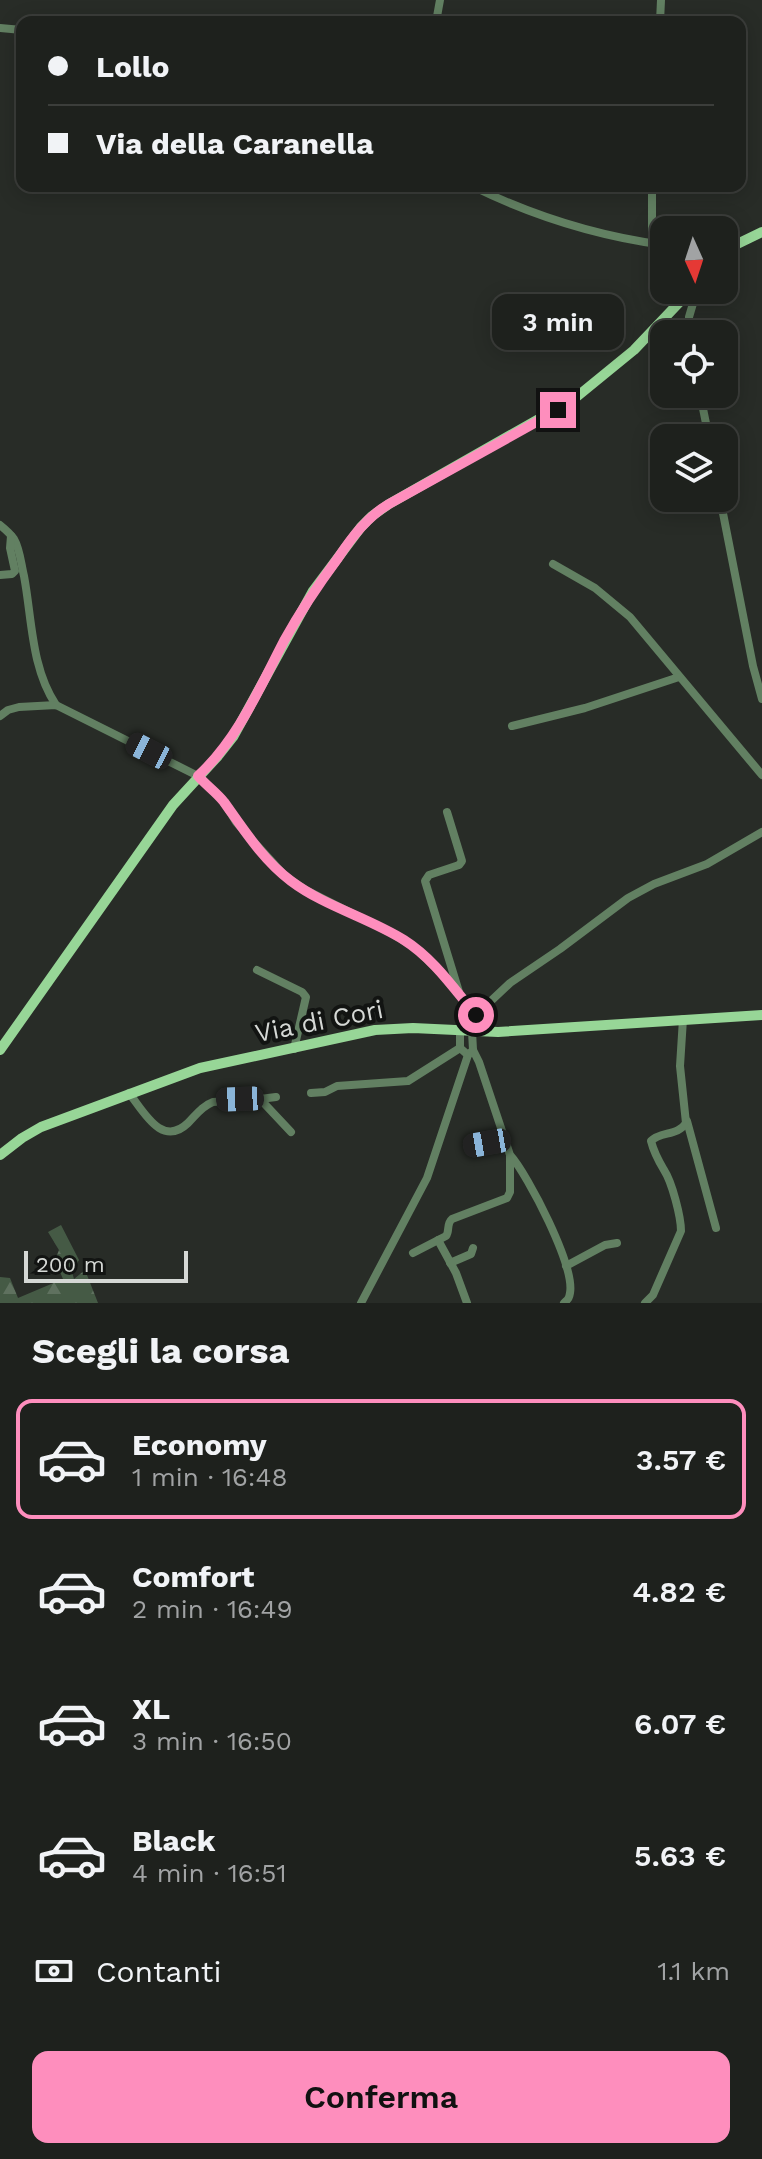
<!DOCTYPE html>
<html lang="it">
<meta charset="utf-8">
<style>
body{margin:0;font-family:"Work Sans",sans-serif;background:#262926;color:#f1f3f6;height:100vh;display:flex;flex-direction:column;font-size:30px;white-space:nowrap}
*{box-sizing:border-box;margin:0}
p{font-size:26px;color:#a1a3a4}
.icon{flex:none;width:44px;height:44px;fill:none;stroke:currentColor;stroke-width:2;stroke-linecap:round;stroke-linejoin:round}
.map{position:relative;height:1303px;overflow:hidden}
.panel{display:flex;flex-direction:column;background:#1e211d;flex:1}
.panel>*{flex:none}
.top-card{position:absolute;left:16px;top:16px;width:730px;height:176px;border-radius:16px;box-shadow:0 4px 20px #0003,0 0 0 2px #3c3e3b;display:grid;align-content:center;height:176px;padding:0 32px;background:#1e211d}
.needle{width:52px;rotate:177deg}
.controls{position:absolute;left:650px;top:216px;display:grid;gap:16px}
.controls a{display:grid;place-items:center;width:88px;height:88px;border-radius:16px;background:#1e211d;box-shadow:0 4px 20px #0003,0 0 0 2px #3c3e3b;font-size:40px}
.scale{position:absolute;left:24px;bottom:20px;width:164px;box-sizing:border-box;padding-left:8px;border:4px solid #d5d8d5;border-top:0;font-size:22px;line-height:28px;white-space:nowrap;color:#d5d8d5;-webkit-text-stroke:6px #121412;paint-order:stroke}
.end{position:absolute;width:36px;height:36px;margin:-18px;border:10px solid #fe8ebd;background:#111;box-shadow:0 0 0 4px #111}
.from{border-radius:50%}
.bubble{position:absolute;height:56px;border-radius:16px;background:#1e211d;box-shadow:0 4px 20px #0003,0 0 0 2px #3c3e3b;font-size:26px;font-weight:600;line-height:56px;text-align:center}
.car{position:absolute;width:24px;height:48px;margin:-24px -12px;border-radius:10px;box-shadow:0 0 6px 2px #0007;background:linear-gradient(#222 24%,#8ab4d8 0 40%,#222 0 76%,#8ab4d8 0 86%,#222 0)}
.top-card b{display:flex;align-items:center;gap:28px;height:76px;font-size:30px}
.top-card b+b{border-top:2px solid #3c3e3b}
.top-card i{width:20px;height:20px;background:#f1f3f6}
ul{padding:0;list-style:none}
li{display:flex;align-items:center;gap:24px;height:120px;margin:0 16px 12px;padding:0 16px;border:4px solid transparent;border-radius:16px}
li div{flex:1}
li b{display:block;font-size:30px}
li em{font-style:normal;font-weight:600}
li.selected{border-color:#fe8ebd}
li>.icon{width:72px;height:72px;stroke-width:1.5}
h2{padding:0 32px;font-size:36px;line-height:96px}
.pay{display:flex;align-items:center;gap:20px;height:88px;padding:0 32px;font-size:30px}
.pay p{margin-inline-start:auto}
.action{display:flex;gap:16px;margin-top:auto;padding:16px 32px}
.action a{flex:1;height:92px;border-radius:16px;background:#fe8ebd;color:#111;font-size:32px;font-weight:600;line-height:92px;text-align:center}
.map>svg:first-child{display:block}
.forest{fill:url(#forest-firs)}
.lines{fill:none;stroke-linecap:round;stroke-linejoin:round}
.minor{stroke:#628062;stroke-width:8}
.major{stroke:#97d697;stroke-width:10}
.route{stroke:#fe8ebd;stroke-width:10}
.labels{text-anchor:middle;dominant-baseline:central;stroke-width:8;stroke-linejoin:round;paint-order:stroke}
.street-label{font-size:26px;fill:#d5d8d5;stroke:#121412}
</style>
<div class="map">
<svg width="762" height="1303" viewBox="0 0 762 1303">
<defs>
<pattern id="forest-firs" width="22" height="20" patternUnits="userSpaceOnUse" patternTransform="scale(2)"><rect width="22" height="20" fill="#455a45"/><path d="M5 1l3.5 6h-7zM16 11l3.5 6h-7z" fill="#5f715f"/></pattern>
</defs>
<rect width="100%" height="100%" fill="#282c27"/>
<path class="forest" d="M61,1225L79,1260L72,1272L74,1279L85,1270L98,1303H0V1277L10,1278L18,1298L63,1279L55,1260L59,1250L48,1232Z"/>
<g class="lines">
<g class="minor">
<path d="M436,22L440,0"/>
<path d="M660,22L661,0"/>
<path d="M0,28L22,30"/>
<path d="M472,186C533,216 597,236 664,245"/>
<path d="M652,186V243"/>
<path d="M689,293L694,300L689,317V334"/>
<path d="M700,394L709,438"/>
<path d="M720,498L753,666L762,699"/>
<path d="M0,525C5,529 10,533 14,539C20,549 21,564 24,576C32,618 31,668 56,705"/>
<path d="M553,564L595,588L630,617L762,775"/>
<path d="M0,575L12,574L15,571L10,548L11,536"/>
<path d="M0,716L8,710L19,707L56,705L198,776L222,799L236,822L285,876L306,890L391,933L414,947L445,977L490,1032"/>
<path d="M512,726L585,708L679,677"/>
<path d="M447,812L462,861L459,865L429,875L425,881L459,992"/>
<path d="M257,970L302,992L306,997L294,1049"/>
<path d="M476,1015L510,983L560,949L628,898L654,884L707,864L762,832"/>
<path d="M460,1031V1048L468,1055L473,1050L472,1031"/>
<path d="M473,1050L479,1062L510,1155C528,1175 575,1266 570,1293C569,1299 568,1299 564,1303"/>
<path d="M129,1093C144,1112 162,1148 188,1123C196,1115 202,1106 213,1102L260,1099L291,1132"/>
<path d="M311,1093L325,1092L337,1086L408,1081L460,1048"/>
<path d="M260,1099L276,1097"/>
<path d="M687,1121L716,1228"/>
<path d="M469,1146L504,1140"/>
<path d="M438,1240L456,1273L467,1303"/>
<path d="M413,1253L446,1236C450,1231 446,1224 452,1219L507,1198L510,1192V1156"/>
<path d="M450,1263L471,1254L473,1248"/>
<path d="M566,1266L605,1245L617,1243"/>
<path d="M361,1303L427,1178L468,1055"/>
<path d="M645,1303L653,1295L681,1231C681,1217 672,1182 664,1170C658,1160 654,1153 651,1141C660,1131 678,1136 686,1123L680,1066L683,1019"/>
</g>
<g class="major">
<path d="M724,253L731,247L762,232"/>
<path d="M0,1050L173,805L218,756L233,737L313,591L361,527L372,516L389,504L574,399L634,350L691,290"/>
<path d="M0,1155L22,1138L41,1127L200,1068L375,1030L413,1028L498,1032L762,1015"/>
</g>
</g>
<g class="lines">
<path class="route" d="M476,1015C454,989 434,959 404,940C369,918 324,906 291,881C263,860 244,830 224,802C217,793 206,785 198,776C238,739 259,689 284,641C300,612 318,585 338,558C352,537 367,517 389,504L558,410"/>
</g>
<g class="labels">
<g class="street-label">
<text transform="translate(319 1021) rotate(-11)">Via di Cori</text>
</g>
</g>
</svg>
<div class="controls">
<a><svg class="needle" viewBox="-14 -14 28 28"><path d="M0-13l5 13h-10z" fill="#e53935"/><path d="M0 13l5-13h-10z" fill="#a1a3a4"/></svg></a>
<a><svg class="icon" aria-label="locate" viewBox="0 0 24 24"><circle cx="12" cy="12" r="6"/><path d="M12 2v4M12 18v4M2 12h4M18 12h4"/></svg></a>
<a><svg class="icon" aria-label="layers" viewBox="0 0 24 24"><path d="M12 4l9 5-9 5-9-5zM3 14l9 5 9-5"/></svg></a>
</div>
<div class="scale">200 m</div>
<i class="end from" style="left:476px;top:1015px"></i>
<i class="end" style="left:558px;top:410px"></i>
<div class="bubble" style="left:492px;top:294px;width:132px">3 min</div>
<i class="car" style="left:149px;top:751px;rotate:297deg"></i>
<i class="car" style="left:240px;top:1099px;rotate:268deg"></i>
<i class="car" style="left:487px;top:1143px;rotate:260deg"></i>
<div class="top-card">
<b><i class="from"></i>Lollo</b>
<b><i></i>Via della Caranella</b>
</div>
</div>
<section class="panel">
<h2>Scegli la corsa</h2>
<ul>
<li class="selected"><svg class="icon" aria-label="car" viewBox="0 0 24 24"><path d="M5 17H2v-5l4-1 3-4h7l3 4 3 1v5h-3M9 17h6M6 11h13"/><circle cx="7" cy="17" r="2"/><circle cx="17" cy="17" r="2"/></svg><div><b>Economy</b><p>1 min · 16:48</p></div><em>3.57 €</em></li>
<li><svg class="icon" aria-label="car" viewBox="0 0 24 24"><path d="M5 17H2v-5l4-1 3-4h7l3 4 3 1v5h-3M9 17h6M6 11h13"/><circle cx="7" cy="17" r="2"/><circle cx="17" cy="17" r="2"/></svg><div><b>Comfort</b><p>2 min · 16:49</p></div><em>4.82 €</em></li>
<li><svg class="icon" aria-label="car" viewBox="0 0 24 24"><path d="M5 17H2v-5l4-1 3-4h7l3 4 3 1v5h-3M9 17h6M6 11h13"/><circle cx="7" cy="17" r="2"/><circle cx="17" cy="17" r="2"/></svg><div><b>XL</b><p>3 min · 16:50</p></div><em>6.07 €</em></li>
<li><svg class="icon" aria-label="car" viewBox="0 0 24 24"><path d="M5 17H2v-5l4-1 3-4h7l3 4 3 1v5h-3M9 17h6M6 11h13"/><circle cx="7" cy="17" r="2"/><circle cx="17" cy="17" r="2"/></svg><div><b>Black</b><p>4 min · 16:51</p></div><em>5.63 €</em></li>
</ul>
<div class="pay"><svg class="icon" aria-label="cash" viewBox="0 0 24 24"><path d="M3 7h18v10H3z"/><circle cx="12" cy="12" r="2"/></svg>Contanti<p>1.1 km</p></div>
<div class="action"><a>Conferma</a></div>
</section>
